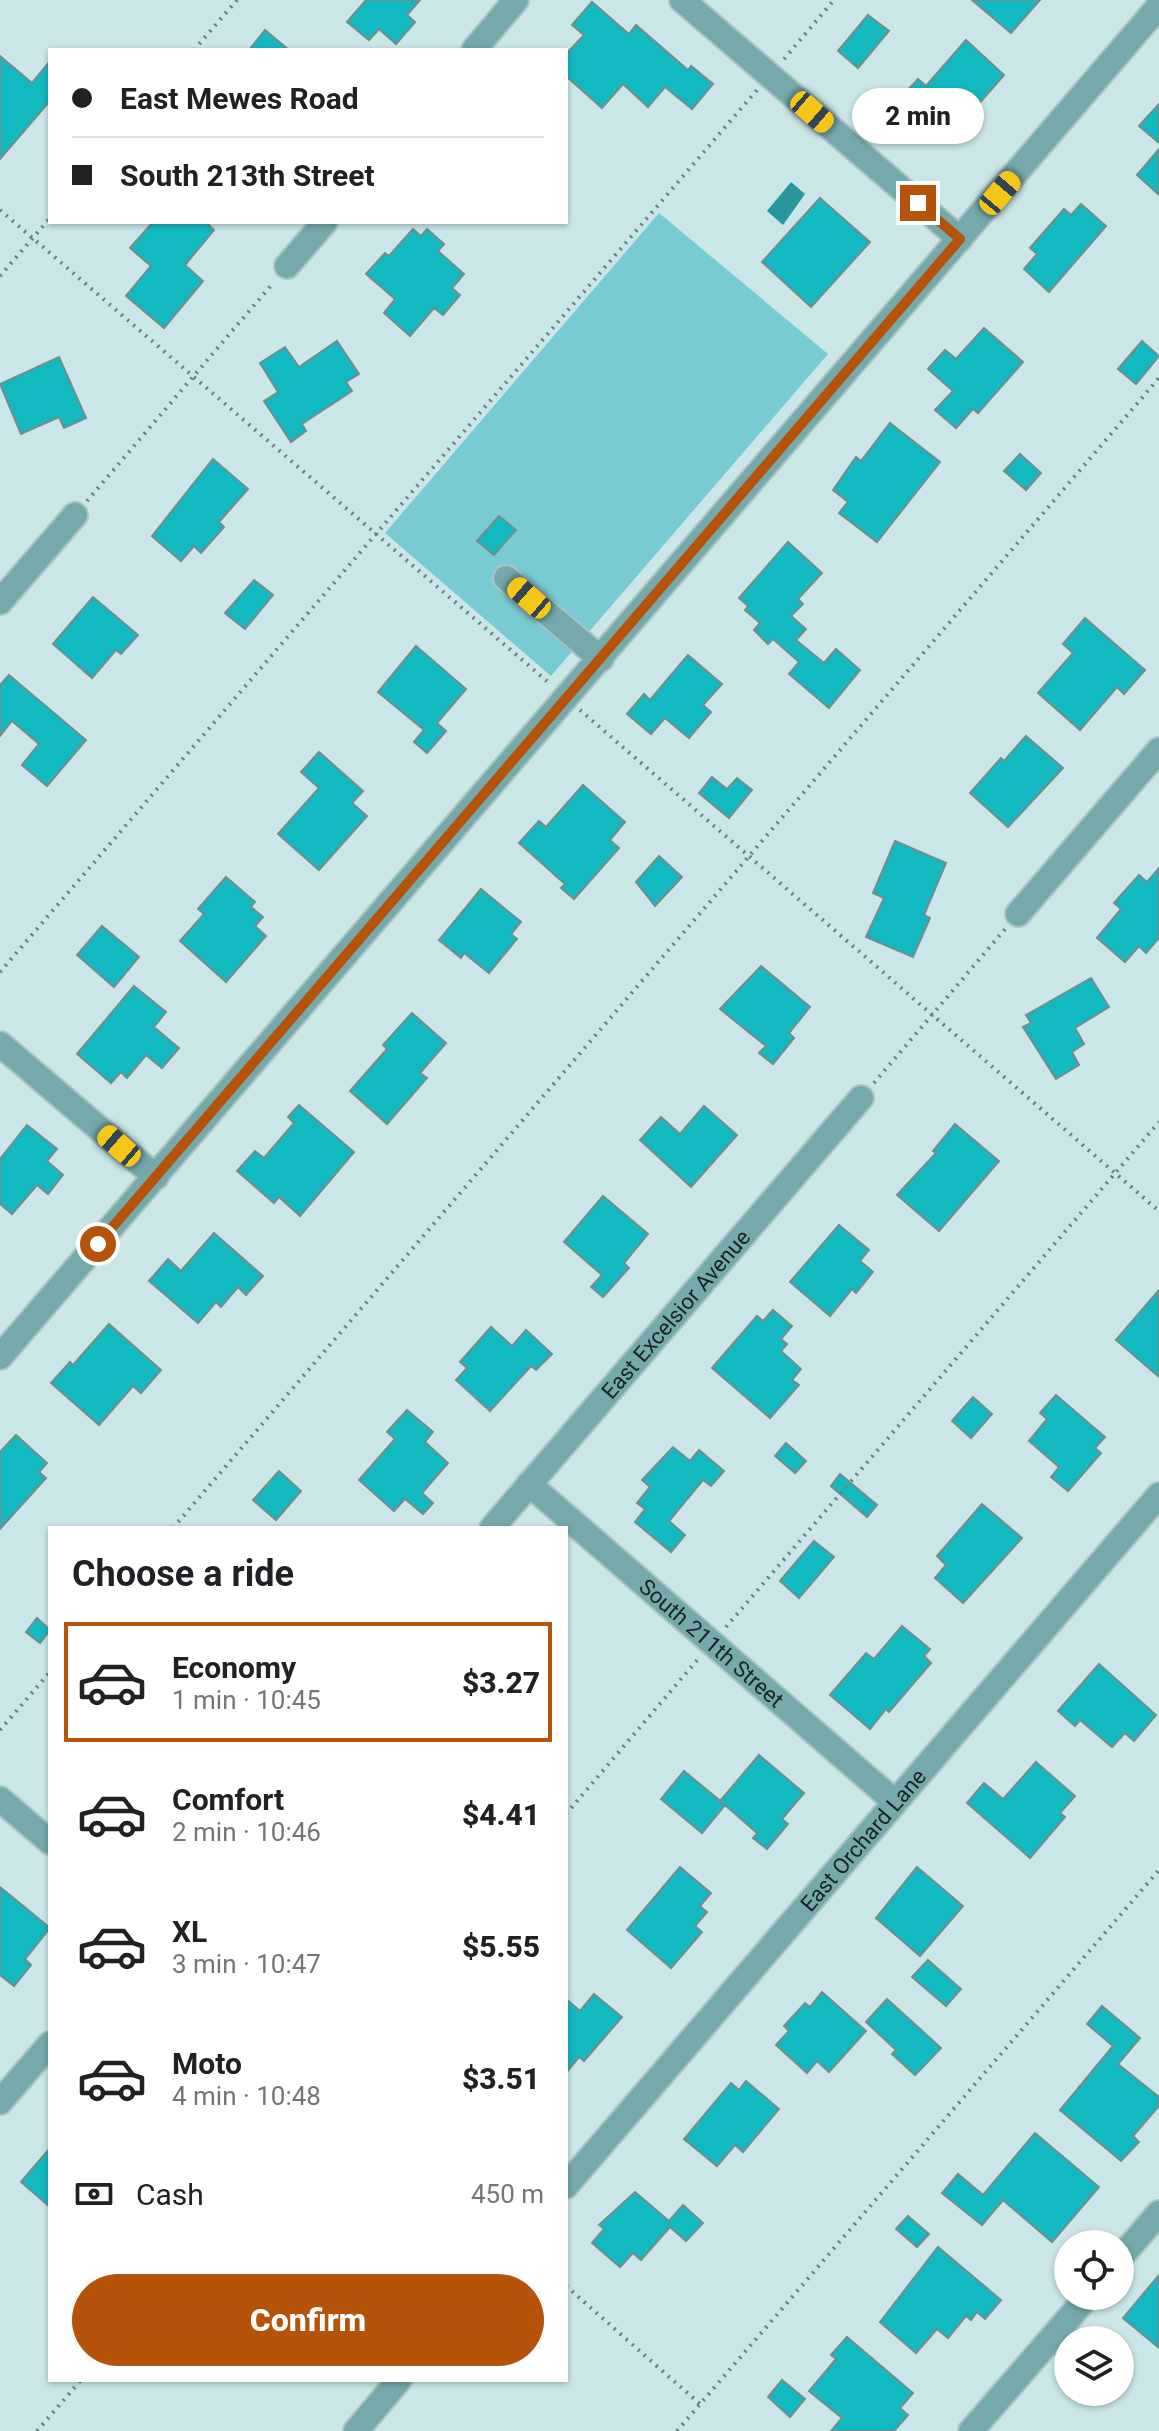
<!DOCTYPE html>
<meta charset="utf-8">
<style>
body{margin:0;font-family:Roboto,sans-serif;background:#f6f6f6;color:#202124;height:100vh;display:flex;flex-direction:column;font-size:30px;white-space:nowrap}
*{box-sizing:border-box;margin:0}
p{font-size:26px;color:#757577}
.icon{flex:none;width:44px;height:44px;fill:none;stroke:currentColor;stroke-width:2;stroke-linecap:round;stroke-linejoin:round}
.map{position:relative;flex:1;overflow:hidden}
.sheet{position:absolute;left:48px;top:1526px;width:520px;height:856px;display:flex;flex-direction:column;background:#fff;border-radius:0px;box-shadow:0 2px 6px #0004}
.sheet>*{flex:none}
.banner{position:absolute;left:48px;top:48px;width:520px;height:176px;border-radius:0px;box-shadow:0 2px 6px #0004;display:grid;align-content:center;height:176px;padding:0 24px;background:#fff}
.fabs{position:absolute;left:1054px;top:2230px;display:grid;gap:16px}
.fabs a{display:grid;place-items:center;width:80px;height:80px;border-radius:50%;background:#fff;box-shadow:0 2px 6px #0004;font-size:40px}
.end{position:absolute;width:36px;height:36px;margin:-18px;border:10px solid #b45309;background:#fff;box-shadow:0 0 0 4px #fff}
.from{border-radius:50%}
.bubble{position:absolute;height:56px;border-radius:28px;background:#fff;box-shadow:0 2px 6px #0004;font-size:26px;font-weight:800;line-height:56px;text-align:center}
.car{position:absolute;width:24px;height:48px;margin:-24px -12px;border-radius:10px;box-shadow:0 0 6px 2px #0007;background:linear-gradient(#f5c518 24%,#345 0 40%,#f5c518 0 76%,#345 0 86%,#f5c518 0)}
.banner b{display:flex;align-items:center;gap:28px;height:76px;font-size:30px}
.banner b+b{border-top:2px solid #e0e0e0}
.banner i{width:20px;height:20px;background:#202124}
ul{padding:0;list-style:none}
li{display:flex;align-items:center;gap:24px;height:120px;margin:0 16px 12px;padding:0 8px;border:4px solid transparent;border-radius:0px}
li div{flex:1}
li b{display:block;font-size:30px}
li em{font-style:normal;font-weight:800}
li.on{border-color:#b45309}
li>.icon{width:72px;height:72px;stroke-width:1.5}
h2{padding:0 24px;font-size:36px;line-height:96px}
.pay{display:flex;align-items:center;gap:20px;height:88px;padding:0 24px;font-size:30px}
.pay p{margin-inline-start:auto}
.action{display:flex;gap:16px;margin-top:auto;padding:16px 24px}
.action a{flex:1;height:92px;border-radius:48px;background:#b45309;color:#fff;font-size:32px;font-weight:800;line-height:92px;text-align:center}
.map>svg:first-child{display:block}
.green{fill:#78ccd1}
.water{fill:#27979c}
.building{fill:#13b9c1;stroke:#738d8e;stroke-width:2}
.lines{fill:none;stroke-linecap:round;stroke-linejoin:round}
.minor-casing{stroke:#aac3c4;stroke-width:28}
.path{stroke:#6b7e7e;stroke-width:4;stroke-dasharray:2 6;stroke-linecap:butt}
.minor{stroke:#76a9ab;stroke-width:24}
.route{stroke:#b45309;stroke-width:10}
.labels{text-anchor:middle;dominant-baseline:central;stroke-width:6;stroke-linejoin:round;paint-order:stroke}
.street-label{font-size:22px;fill:#182323;stroke:#d7f3f4}
</style>
<div class="map">
<svg width="1159" height="2431" viewBox="0 0 1159 2431">
<rect width="100%" height="100%" fill="#cae6e7"/>
<path class="green" d="M659,213L828,354L551,676L385,533Z"/>
<path class="water" d="M791,182L805,194L783,225L767,211Z"/>
<g class="building">
<path d="M366,0H420L407,15L415,22L396,44L379,29L369,40L347,22Z"/>
<path d="M972,0H1040L1011,33Z"/>
<path d="M592,2L629,34L636,25L688,70L691,66L713,84L692,109L665,87L648,107L623,84L602,108L566,76V54L584,35L572,25Z"/>
<path d="M868,15L889,31L858,68L838,51Z"/>
<path d="M265,30L289,50H249Z"/>
<path d="M966,40L1004,75L962,123L943,106L926,126L898,101L918,79L926,86Z"/>
<path d="M0,56L32,83L50,61V101L0,159Z"/>
<path d="M1159,104V143L1139,126Z"/>
<path d="M1159,149V195L1137,175Z"/>
<path d="M820,198L870,242L811,307L762,262Z"/>
<path d="M1081,204L1106,226L1049,292L1024,269L1037,254L1030,248L1064,209L1071,215Z"/>
<path d="M153,222H206L214,230L185,265L203,281L164,328L126,296L151,266L130,248Z"/>
<path d="M413,229L421,236L427,229L444,244L438,251L464,274L452,288L460,295L443,315L434,308L410,336L384,313L395,299L366,274L385,253L389,256Z"/>
<path d="M984,328L1023,362L978,413L973,409L956,428L935,410L953,391L928,369L945,350L956,359Z"/>
<path d="M337,341L359,374L346,382L352,391L302,424L306,431L291,442L264,401L278,392L260,363L285,347L299,367Z"/>
<path d="M1142,341L1159,356L1136,384L1118,369Z"/>
<path d="M59,357L86,418L64,428L59,417L21,434L0,384Z"/>
<path d="M890,423L940,462L877,542L839,513L848,502L833,490L856,457L861,461Z"/>
<path d="M1020,454L1041,473L1026,490L1004,471Z"/>
<path d="M213,459L248,489L219,522L224,527L201,553L194,546L181,561L152,536Z"/>
<path d="M499,516L516,530L494,555L477,541Z"/>
<path d="M788,542L822,573L798,599L803,604L791,616L806,629L796,640L824,663L836,649L860,670L829,708L789,674L799,662L773,639L768,644L754,630L760,623L745,610L748,606L739,598Z"/>
<path d="M254,580L273,595L245,629L225,613Z"/>
<path d="M93,597L138,635L121,654L116,650L92,678L53,644Z"/>
<path d="M1085,618L1145,670L1124,694L1117,687L1080,730L1038,693L1073,653L1063,644Z"/>
<path d="M416,646L466,689L437,723L446,731L427,753L414,742L424,730L378,692Z"/>
<path d="M688,655L722,684L703,705L711,712L689,738L665,718L651,734L627,714L644,694L650,700Z"/>
<path d="M9,675L86,740L47,786L22,765L39,744L12,721L0,736V685Z"/>
<path d="M1026,736L1063,768L1008,827L970,793L1001,758L1004,761Z"/>
<path d="M319,752L363,791L352,803L367,816L319,870L278,834L319,788L301,772Z"/>
<path d="M712,777L727,789L737,778L752,790L729,818L699,793Z"/>
<path d="M583,785L625,822L610,840L619,848L574,899L561,888L565,884L519,843L539,821L546,827Z"/>
<path d="M895,841L946,863L924,915L930,918L913,957L866,937L884,898L873,893Z"/>
<path d="M659,856L682,877L655,906L636,882Z"/>
<path d="M1159,868V938L1146,953L1139,946L1125,962L1097,938L1121,909L1114,903L1139,875L1147,882Z"/>
<path d="M226,877L255,902L251,907L263,917L255,926L266,936L226,982L180,941L204,914L198,909Z"/>
<path d="M481,889L521,922L511,934L517,939L489,973L464,953L461,958L439,940Z"/>
<path d="M102,926L139,957L114,987L77,955Z"/>
<path d="M761,966L810,1007L789,1033L794,1038L773,1064L759,1053L766,1046L720,1009Z"/>
<path d="M1091,978L1109,1007L1075,1028L1084,1044L1072,1052L1079,1065L1056,1079L1023,1027L1031,1023L1026,1015Z"/>
<path d="M134,986L166,1012L154,1027L179,1048L162,1068L146,1055L127,1078L121,1072L111,1083L77,1054Z"/>
<path d="M412,1013L446,1043L420,1073L427,1078L387,1124L350,1091L387,1049L383,1045Z"/>
<path d="M299,1105L354,1152L300,1216L279,1197L274,1203L237,1171L255,1151L264,1158L294,1123L288,1117Z"/>
<path d="M704,1106L737,1135L691,1187L640,1140L661,1117L680,1134Z"/>
<path d="M955,1124L999,1161L939,1231L897,1195L936,1153L933,1151Z"/>
<path d="M27,1125L57,1149L47,1161L63,1175L48,1194L37,1185L12,1214L0,1204V1159Z"/>
<path d="M603,1196L648,1234L624,1263L629,1268L603,1297L591,1287L602,1275L564,1242Z"/>
<path d="M839,1225L869,1250L860,1261L873,1272L856,1293L852,1289L830,1316L790,1282Z"/>
<path d="M214,1233L263,1276L246,1295L238,1287L221,1307L216,1302L198,1323L149,1281L168,1259L181,1271Z"/>
<path d="M1159,1290V1377L1116,1340Z"/>
<path d="M773,1310L792,1326L781,1339L787,1344L781,1351L801,1369L792,1380L799,1385L770,1418L712,1368L757,1316L763,1321Z"/>
<path d="M109,1324L161,1370L141,1393L133,1386L99,1425L51,1383L70,1362L73,1365Z"/>
<path d="M491,1327L512,1346L526,1330L552,1354L536,1370L531,1366L490,1411L456,1380L467,1368L460,1362Z"/>
<path d="M1056,1395L1105,1437L1095,1448L1101,1453L1068,1491L1051,1477L1059,1467L1029,1441L1047,1419L1040,1413Z"/>
<path d="M973,1397L992,1414L971,1438L952,1421Z"/>
<path d="M407,1410L433,1432L425,1442L448,1463L422,1493L433,1503L423,1514L405,1499L394,1511L359,1480L395,1439L387,1432Z"/>
<path d="M16,1435L47,1463L39,1472L46,1478L0,1529V1452Z"/>
<path d="M786,1443L806,1461L795,1473L775,1456Z"/>
<path d="M673,1447L690,1461L699,1450L724,1471L711,1486L703,1480L669,1521L685,1535L671,1552L635,1522L645,1509L637,1503L650,1487L642,1480Z"/>
<path d="M279,1471L301,1491L276,1520L253,1500Z"/>
<path d="M840,1474L877,1505L867,1517L831,1486Z"/>
<path d="M982,1504L1022,1538L963,1603L935,1578L946,1565L937,1556Z"/>
<path d="M814,1541L834,1557L799,1598L780,1581Z"/>
<path d="M37,1618L50,1630L40,1643L26,1632Z"/>
<path d="M902,1626L930,1649L924,1656L931,1663L889,1712L886,1709L870,1729L830,1695L866,1653L874,1659Z"/>
<path d="M1099,1664L1156,1715L1134,1741L1125,1733L1112,1747L1080,1720L1075,1726L1058,1711Z"/>
<path d="M759,1755L804,1793L782,1819L788,1824L767,1849L753,1838L757,1833L725,1805L702,1833L661,1799L684,1771L724,1804L720,1801Z"/>
<path d="M1036,1762L1075,1796L1060,1813L1065,1817L1030,1858L967,1803L984,1783L1003,1799Z"/>
<path d="M680,1867L711,1893L700,1906L707,1912L695,1926L702,1932L671,1968L627,1930Z"/>
<path d="M917,1867L963,1906L920,1956L876,1918Z"/>
<path d="M0,1887L50,1928L25,1959L31,1965L14,1986L0,1975Z"/>
<path d="M928,1960L961,1989L946,2006L912,1977Z"/>
<path d="M822,1992L866,2031L829,2072L817,2061L807,2073L776,2045L789,2031L784,2026L805,2003L810,2007Z"/>
<path d="M594,1994L622,2017L584,2061L579,2057L566,2073V1999L580,2011Z"/>
<path d="M887,1999L941,2048L915,2075L892,2054L896,2050L866,2022Z"/>
<path d="M1102,2006L1140,2038L1118,2064L1159,2097V2106L1133,2136L1139,2142L1121,2161L1060,2110L1113,2046L1087,2024Z"/>
<path d="M746,2081L779,2109L743,2152L735,2145L717,2166L684,2139L731,2083L739,2090Z"/>
<path d="M1035,2133L1099,2187L1052,2242L1003,2200L982,2225L942,2193L958,2174L983,2195Z"/>
<path d="M50,2148V2207L21,2182Z"/>
<path d="M635,2192L669,2221L683,2205L703,2223L686,2241L670,2227L641,2260L633,2253L620,2267L592,2243L604,2229L599,2225Z"/>
<path d="M908,2216L929,2234L917,2247L896,2229Z"/>
<path d="M938,2247L1001,2300L985,2319L977,2312L971,2320L966,2316L948,2338L937,2329L916,2353L880,2322Z"/>
<path d="M1159,2275V2348L1123,2318Z"/>
<path d="M847,2337L913,2393L900,2408L908,2415L894,2431H831L842,2418L809,2391L836,2359L831,2355Z"/>
<path d="M782,2380L805,2399L790,2417L768,2397Z"/>
</g>
<g class="lines">
<defs>
<g id="minor">
<path d="M682,0L960,239"/>
<path d="M474,50L516,0"/>
<path d="M287,266L325,222"/>
<path d="M506,578L601,659"/>
<path d="M0,602L75,515"/>
<path d="M1018,914L1159,750"/>
<path d="M0,1044L156,1177"/>
<path d="M0,1357L1159,6"/>
<path id="s1" d="M529,1484L895,1802"/>
<path id="s2" d="M492,1528L861,1098"/>
<path d="M0,1799L50,1842"/>
<path d="M0,2102L50,2044"/>
<path id="s3" d="M566,2186L1159,1495"/>
<path d="M1120,2258L1159,2213"/>
<path d="M356,2431L399,2380"/>
<path d="M971,2431L1088,2296"/>
</g>
</defs>
<use href="#minor" class="minor-casing"/>
<g class="path">
<path d="M194,50L237,0"/>
<path d="M784,59L834,0"/>
<path d="M0,210L549,683"/>
<path d="M0,276L50,218"/>
<path d="M87,501L274,282"/>
<path d="M580,710L1159,1211"/>
<path d="M0,972L757,90"/>
<path d="M874,1083L1006,928"/>
<path d="M173,1528L1159,378"/>
<path d="M726,1627L1159,1122"/>
<path d="M0,1730L50,1672"/>
<path d="M566,1814L699,1658"/>
<path d="M566,2286L700,2404"/>
<path d="M37,2431L81,2380"/>
<path d="M677,2431L1159,1870"/>
</g>
<use href="#minor" class="minor"/>
</g>
<g class="lines">
<path class="route" d="M98,1244L960,239L918,203"/>
</g>
<g class="labels">
<g class="street-label">
<text stroke="none"><textPath href="#s2" startOffset="282">East Excelsior Avenue</textPath></text>
<text stroke="none"><textPath href="#s1" startOffset="242">South 211th Street</textPath></text>
<text stroke="none"><textPath href="#s3" startOffset="456">East Orchard Lane</textPath></text>
</g>
</g>
</svg>
<div class="fabs">
<a><svg class="icon" aria-label="locate" viewBox="0 0 24 24"><circle cx="12" cy="12" r="6"/><path d="M12 2v4M12 18v4M2 12h4M18 12h4"/></svg></a>
<a><svg class="icon" aria-label="layers" viewBox="0 0 24 24"><path d="M12 4l9 5-9 5-9-5zM3 14l9 5 9-5"/></svg></a>
</div>
<i class="end from" style="left:98px;top:1244px"></i>
<i class="end" style="left:918px;top:203px"></i>
<div class="bubble" style="left:852px;top:88px;width:132px">2 min</div>
<i class="car" style="left:812px;top:112px;rotate:131deg"></i>
<i class="car" style="left:1000px;top:193px;rotate:40deg"></i>
<i class="car" style="left:529px;top:598px;rotate:311deg"></i>
<i class="car" style="left:119px;top:1146px;rotate:311deg"></i>
<div class="banner">
<b><i class="from"></i>East Mewes Road</b>
<b><i></i>South 213th Street</b>
</div>
<section class="sheet">
<h2>Choose a ride</h2>
<ul>
<li class="on"><svg class="icon" aria-label="car" viewBox="0 0 24 24"><path d="M5 17H2v-5l4-1 3-4h7l3 4 3 1v5h-3M9 17h6M6 11h13"/><circle cx="7" cy="17" r="2"/><circle cx="17" cy="17" r="2"/></svg><div><b>Economy</b><p>1 min · 10:45</p></div><em>$3.27</em></li>
<li><svg class="icon" aria-label="car" viewBox="0 0 24 24"><path d="M5 17H2v-5l4-1 3-4h7l3 4 3 1v5h-3M9 17h6M6 11h13"/><circle cx="7" cy="17" r="2"/><circle cx="17" cy="17" r="2"/></svg><div><b>Comfort</b><p>2 min · 10:46</p></div><em>$4.41</em></li>
<li><svg class="icon" aria-label="car" viewBox="0 0 24 24"><path d="M5 17H2v-5l4-1 3-4h7l3 4 3 1v5h-3M9 17h6M6 11h13"/><circle cx="7" cy="17" r="2"/><circle cx="17" cy="17" r="2"/></svg><div><b>XL</b><p>3 min · 10:47</p></div><em>$5.55</em></li>
<li><svg class="icon" aria-label="car" viewBox="0 0 24 24"><path d="M5 17H2v-5l4-1 3-4h7l3 4 3 1v5h-3M9 17h6M6 11h13"/><circle cx="7" cy="17" r="2"/><circle cx="17" cy="17" r="2"/></svg><div><b>Moto</b><p>4 min · 10:48</p></div><em>$3.51</em></li>
</ul>
<div class="pay"><svg class="icon" aria-label="cash" viewBox="0 0 24 24"><path d="M3 7h18v10H3z"/><circle cx="12" cy="12" r="2"/></svg>Cash<p>450 m</p></div>
<div class="action"><a>Confirm</a></div>
</section>
</div>
